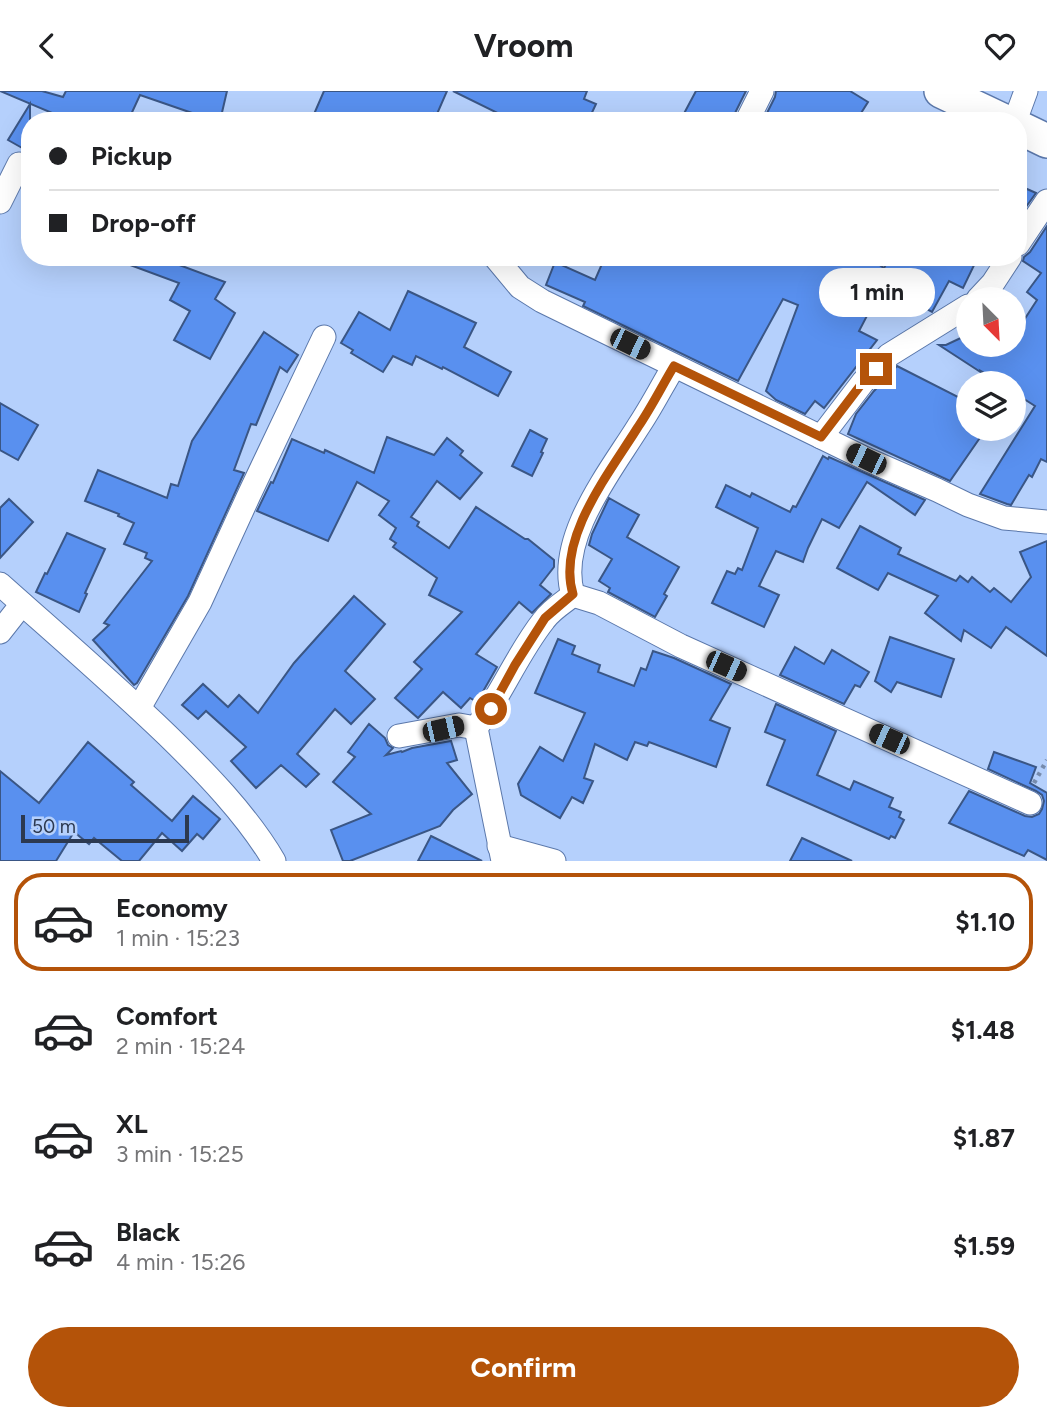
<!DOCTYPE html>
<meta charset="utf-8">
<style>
body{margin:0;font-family:Figtree,sans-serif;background:#f6f6f6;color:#202124;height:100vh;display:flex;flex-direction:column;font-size:26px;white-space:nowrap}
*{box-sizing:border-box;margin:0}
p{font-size:23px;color:#757577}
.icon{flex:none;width:38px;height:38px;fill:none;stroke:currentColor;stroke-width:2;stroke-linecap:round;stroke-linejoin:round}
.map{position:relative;height:770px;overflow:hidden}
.side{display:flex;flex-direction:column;background:#fff;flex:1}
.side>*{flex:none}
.banner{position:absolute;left:21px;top:21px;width:1006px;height:154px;border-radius:28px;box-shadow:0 7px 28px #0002;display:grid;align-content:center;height:154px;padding:0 28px;background:#fff}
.needle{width:46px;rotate:156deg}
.fabs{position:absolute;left:956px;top:196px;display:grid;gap:14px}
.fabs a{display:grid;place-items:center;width:70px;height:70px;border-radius:50%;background:#fff;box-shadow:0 7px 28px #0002;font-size:35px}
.scale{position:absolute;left:21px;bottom:18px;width:168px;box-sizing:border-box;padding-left:7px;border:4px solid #2c3950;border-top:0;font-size:19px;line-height:24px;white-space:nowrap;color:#2c3950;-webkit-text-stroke:5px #b5d0fc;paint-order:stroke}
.end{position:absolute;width:32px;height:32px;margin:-16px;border:9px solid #b45309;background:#fff;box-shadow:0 0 0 4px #fff}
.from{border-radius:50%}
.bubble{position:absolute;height:49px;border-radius:24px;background:#fff;box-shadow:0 7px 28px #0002;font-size:23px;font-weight:700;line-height:49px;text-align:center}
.car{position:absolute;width:21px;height:42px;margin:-21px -10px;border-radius:9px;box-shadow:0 0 5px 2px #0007;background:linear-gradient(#222 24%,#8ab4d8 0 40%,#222 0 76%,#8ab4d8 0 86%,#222 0)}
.banner b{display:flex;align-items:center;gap:24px;height:66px;font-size:26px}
.banner b+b{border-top:2px solid #e0e0e0}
.banner i{width:18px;height:18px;background:#202124}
ul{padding:12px 0 0;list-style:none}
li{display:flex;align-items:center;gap:21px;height:98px;margin:0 14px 10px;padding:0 14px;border:4px solid transparent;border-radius:28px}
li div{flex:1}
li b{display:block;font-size:26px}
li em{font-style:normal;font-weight:700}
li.current{border-color:#b45309}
li>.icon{width:63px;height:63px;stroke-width:1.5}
.cta{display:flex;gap:14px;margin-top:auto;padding:14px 28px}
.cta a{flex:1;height:80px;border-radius:42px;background:#b45309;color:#fff;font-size:28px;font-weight:700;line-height:80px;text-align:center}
header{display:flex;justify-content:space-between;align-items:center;height:91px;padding:0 28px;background:#fff;font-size:32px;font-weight:700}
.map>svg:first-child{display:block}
.building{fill:#5990ef;stroke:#3a5685;stroke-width:2}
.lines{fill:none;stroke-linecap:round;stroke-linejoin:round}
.street-casing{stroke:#5b78ab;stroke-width:25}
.secondary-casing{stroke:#5b78ab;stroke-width:36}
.path{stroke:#768bad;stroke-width:4.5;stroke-dasharray:3.5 5;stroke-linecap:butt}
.street{stroke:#fff;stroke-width:23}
.secondary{stroke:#fff;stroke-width:33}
.route{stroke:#b45309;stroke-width:9}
</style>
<header><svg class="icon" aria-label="back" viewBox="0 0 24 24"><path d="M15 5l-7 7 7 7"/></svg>Vroom<svg class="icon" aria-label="heart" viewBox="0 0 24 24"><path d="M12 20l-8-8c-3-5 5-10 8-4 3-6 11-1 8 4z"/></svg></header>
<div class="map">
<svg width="1047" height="770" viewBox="0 0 1047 770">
<rect width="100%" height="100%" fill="#b5d0fc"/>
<g class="building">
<path d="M0,0H42L63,6L66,0H227L220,30L194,24L195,23L140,4L128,30H71Z"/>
<path d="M324,0H447L437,23L434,22L429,30H311Z"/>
<path d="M453,0H587L584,8L596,13L588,30H514Z"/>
<path d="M696,0H746L734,24L733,30H680Z"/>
<path d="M776,0H850L868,11L856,30H763L775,6Z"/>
<path d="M30,13V48L24,58L8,49Z"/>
<path d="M1018,94L1036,102L1018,127Z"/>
<path d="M1047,135V371L1041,368L1032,386L1029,384L1011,414L1007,413L980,403L1035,315L1013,301V292H987L991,286L981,280L982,282L939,254H946L965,245L968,254H1013V246L1037,209L1027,201L1041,182L1023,170L1024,166L1030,161Z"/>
<path d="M114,166H158L225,191L215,208L235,222L210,268L174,249L190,220L170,209L179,192L114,168Z"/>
<path d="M605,166H868L884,177L890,166H978L963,197L949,190L932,221L883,194L859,240L877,249L824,317L815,310L805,323L776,309L766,300L798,214L783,208L738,290L583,215L585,211L546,194L555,171L595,189Z"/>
<path d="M408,200L476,232L464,256L511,281L498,305L443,276L442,278L416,265L412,274L393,265L383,281L351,262L353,259L341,252L359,221L390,239Z"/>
<path d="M264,241L298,264L287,281L280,276L256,334L251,333L234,379L244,382L188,505L137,592L134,594L93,549L109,534L104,532L152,470L145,467L147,462L124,453L134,432L118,425L119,423L85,410L98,379L167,407L171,393L178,395L192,350Z"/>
<path d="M897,275L968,311V338H986L950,390L848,343L856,323L874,300Z"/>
<path d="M0,312L38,334L18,369L0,359Z"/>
<path d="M530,339L547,348L541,361L543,362L532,385L512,375Z"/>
<path d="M387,346L434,364L447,347L463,360L460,364L482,382L460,408L437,390L411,426L419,431L417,435L449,457L476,416L525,448H528L554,469V476L540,494L551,503L532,522L519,511L476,563L497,576L477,611L470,607L461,617L443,601L418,627L395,607L422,578L414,571L462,521L429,504L437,487L393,456L396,452L390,448L396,437L379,424L389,410L357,391L328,450L257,420L271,391L273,392L292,348L324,362L325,359L374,382Z"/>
<path d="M823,365L828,368L829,366L925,409L915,424L867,391L839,437L822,428L808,457L803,471L776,460L759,495L779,504L764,536L712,512L727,480L735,483L738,477L742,479L758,437L716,416L726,394L750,406L752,402L790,421L793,415L796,416Z"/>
<path d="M609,407L639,424L627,446L679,476L664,503L667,505L655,526L608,501L610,497L599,490L612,468L589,454L592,443Z"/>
<path d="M9,408L33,431L0,467V417Z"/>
<path d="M860,435L901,457L898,463L956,490L960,485L968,491L972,486L990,501L994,497L1011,511L1031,486L1020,461L1047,450V565L1006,536L991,557L964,539L961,550L925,522L938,505L888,482L878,499L837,477Z"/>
<path d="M67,442L105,458L85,502L87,503L79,521L36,501L45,482L47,483Z"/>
<path d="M354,505L385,533L345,580L375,608L351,633L335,618L297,663L319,683L306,696L281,674L256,697L231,670L246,656L206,620L198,628L182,614L203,593L228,616L239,604L258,622L294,572Z"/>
<path d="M890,546L954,568L941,606L897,591L891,601L875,590Z"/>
<path d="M558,548L575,555L572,563L600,574L598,581L634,595L641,577L646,579L653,560L674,567L731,593L710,629L730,637L716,676L649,651L647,655L635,651L627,669L595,653L584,687L593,690L583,712L572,706L560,727L521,704L518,693L540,656L563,670L585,622L535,602Z"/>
<path d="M795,556L824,573L832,559L869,581L860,596L855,594L844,613L780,584Z"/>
<path d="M776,613L836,640L817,684L850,699L854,690L893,707L889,716L901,721L899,726L904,729L895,747L891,745L889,748L767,694L785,649L765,641Z"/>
<path d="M369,633L385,647L388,654L393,657L386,664L401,660L402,661L412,657L451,650L457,669L447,672L472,703L453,719L440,735L350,770H343L331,739L371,723L333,691L355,666L348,661Z"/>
<path d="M88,651L134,691L131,694L172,730L193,705L220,728L203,748L197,743L182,760L162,742L139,770H122L94,747L89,753L74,741L56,770H0V680L39,712Z"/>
<path d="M994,661L1036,676L1030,692L1047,702V769L1028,759L1024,765L949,732L969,700L1025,725L1032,726L1039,723L1042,718L1044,710L1042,704L1036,700L988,678Z"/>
<path d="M431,745L482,770H418Z"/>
<path d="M802,747L852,770H790Z"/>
</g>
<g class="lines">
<defs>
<g id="street">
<path d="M747,30L762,0"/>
<path d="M1015,30L1026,0"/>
<path d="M0,111L19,73"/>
<path d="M1018,153L1047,110"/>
<path d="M495,166L520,196L542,210L866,368L937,399L968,414L1004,427L1047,431"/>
<path d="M978,208L993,192L1010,166"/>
<path d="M674,275C662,295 651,317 638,336C610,381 556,448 573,504L599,512L681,555L1030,712"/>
<path d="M821,346L863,291L889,264L968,215"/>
<path d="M0,493C56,543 113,592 167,644C205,681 247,724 274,770"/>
<path d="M0,541L22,513"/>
<path d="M139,617L200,511L249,404L324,246"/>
<path d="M399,645L459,634L476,637"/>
<path d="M499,755L554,770"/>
<path d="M503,770L476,637C502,603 517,563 544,529C551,519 564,511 573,504"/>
</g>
<g id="secondary">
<path d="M941,0L1004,30"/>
<path d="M1018,36L1047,50"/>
</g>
</defs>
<use href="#street" class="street-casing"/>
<use href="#secondary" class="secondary-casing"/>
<path class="path" d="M1034,692L1047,669"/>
<use href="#street" class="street"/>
<use href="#secondary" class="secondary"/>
</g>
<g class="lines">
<path class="route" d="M491,618L515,574L545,527L573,503C556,448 610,381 638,336C651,317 662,295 674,275L821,346L863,291L876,278"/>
</g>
</svg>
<div class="fabs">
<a><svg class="needle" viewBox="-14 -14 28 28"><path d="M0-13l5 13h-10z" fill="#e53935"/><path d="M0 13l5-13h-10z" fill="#757577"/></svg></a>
<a><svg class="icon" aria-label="layers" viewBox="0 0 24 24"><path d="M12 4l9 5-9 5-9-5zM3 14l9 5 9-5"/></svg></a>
</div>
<div class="scale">50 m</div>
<i class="end from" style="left:491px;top:618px"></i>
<i class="end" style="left:876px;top:278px"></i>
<div class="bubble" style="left:819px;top:177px;width:116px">1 min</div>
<i class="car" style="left:630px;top:253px;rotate:116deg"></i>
<i class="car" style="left:866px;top:368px;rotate:296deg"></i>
<i class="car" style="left:726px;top:575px;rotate:114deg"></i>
<i class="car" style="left:443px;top:638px;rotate:77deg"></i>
<i class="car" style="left:889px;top:648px;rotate:294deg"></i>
<div class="banner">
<b><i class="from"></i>Pickup</b>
<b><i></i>Drop-off</b>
</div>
</div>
<section class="side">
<ul>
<li class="current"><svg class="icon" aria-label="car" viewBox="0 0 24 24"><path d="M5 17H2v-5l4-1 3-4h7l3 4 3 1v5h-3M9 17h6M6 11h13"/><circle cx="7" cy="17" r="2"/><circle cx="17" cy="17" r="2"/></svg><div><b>Economy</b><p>1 min · 15:23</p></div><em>$1.10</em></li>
<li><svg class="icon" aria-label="car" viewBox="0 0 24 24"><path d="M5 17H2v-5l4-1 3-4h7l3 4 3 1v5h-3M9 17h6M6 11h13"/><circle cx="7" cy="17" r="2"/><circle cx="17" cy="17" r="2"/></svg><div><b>Comfort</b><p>2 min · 15:24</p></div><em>$1.48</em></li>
<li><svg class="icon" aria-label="car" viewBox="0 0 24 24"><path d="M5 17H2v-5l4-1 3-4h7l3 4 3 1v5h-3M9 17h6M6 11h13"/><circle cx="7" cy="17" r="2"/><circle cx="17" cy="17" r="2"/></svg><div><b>XL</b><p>3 min · 15:25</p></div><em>$1.87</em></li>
<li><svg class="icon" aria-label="car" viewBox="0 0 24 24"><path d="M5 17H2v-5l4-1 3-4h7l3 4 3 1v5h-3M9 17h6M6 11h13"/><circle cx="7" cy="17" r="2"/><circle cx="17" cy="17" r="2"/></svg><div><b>Black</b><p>4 min · 15:26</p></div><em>$1.59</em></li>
</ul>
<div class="cta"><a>Confirm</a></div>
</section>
